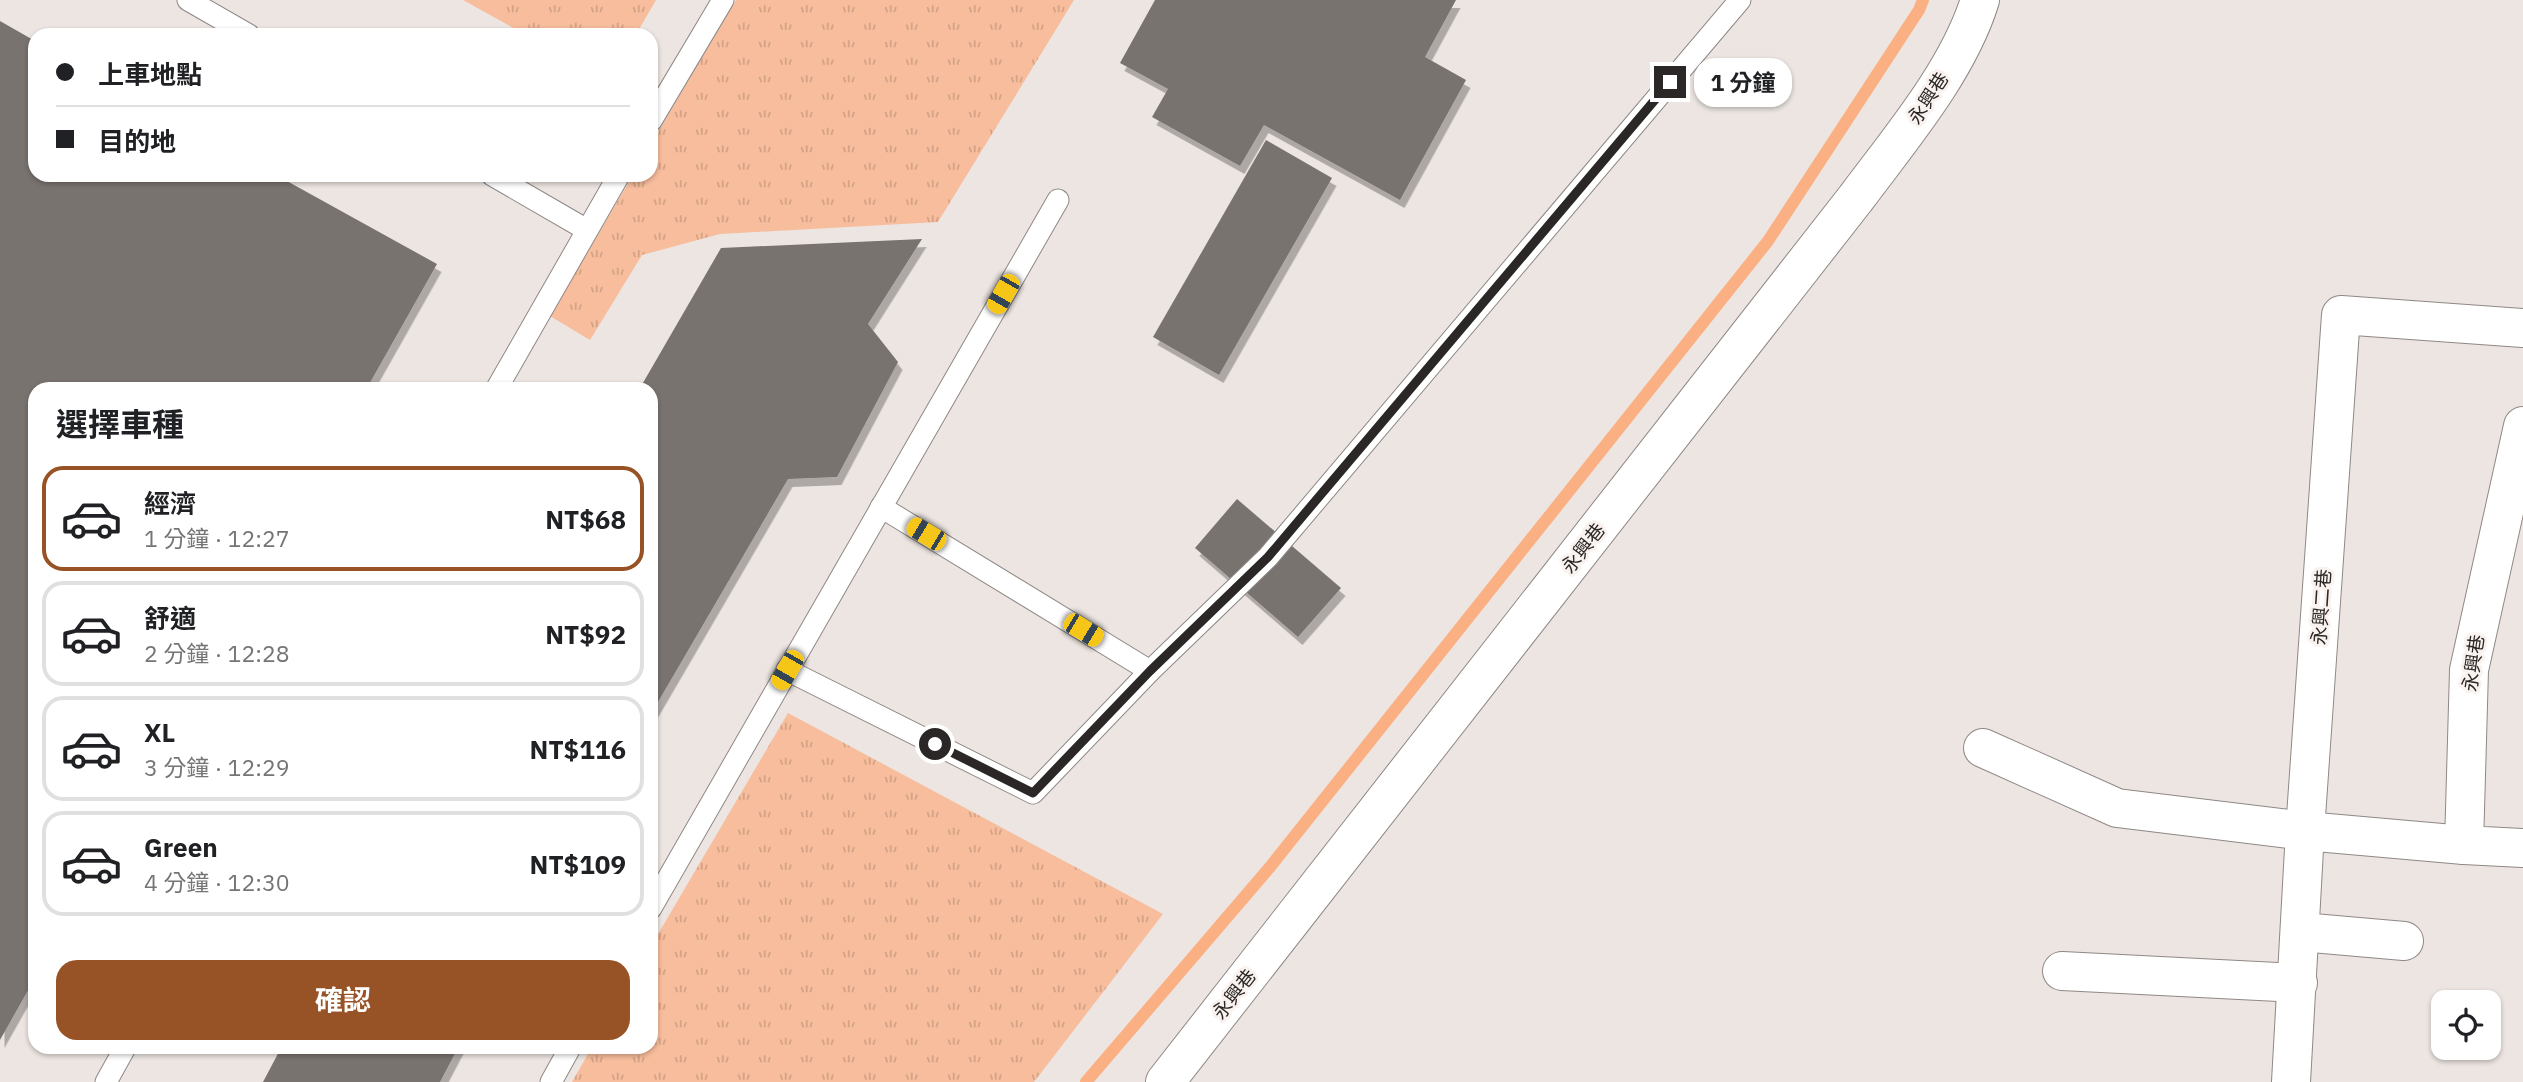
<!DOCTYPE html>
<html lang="zh-TW">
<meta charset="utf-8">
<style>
body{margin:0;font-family:"IBM Plex Sans","Noto Sans TC",sans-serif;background:#f2f2f2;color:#202124;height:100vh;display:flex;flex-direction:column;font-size:26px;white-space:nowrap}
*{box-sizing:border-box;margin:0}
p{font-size:23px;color:#757577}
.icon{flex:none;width:38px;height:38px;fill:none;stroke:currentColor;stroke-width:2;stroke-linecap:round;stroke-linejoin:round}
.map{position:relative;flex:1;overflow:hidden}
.side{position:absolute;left:28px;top:382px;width:630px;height:672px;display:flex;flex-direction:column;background:#fff;border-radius:21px;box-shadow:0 2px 5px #0004}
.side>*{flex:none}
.top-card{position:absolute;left:28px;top:28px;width:630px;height:154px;border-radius:21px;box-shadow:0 2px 5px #0004;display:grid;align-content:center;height:154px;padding:0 28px;background:#fff}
.fabs{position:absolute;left:2431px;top:990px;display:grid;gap:14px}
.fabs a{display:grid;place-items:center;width:70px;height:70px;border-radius:14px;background:#fff;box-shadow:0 2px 5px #0004;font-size:35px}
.end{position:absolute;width:32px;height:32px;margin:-16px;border:9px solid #2a2726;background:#fff;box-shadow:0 0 0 4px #fff}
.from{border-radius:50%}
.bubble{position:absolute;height:49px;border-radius:21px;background:#fff;box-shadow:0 2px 5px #0004;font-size:23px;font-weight:700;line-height:49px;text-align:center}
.car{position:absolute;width:21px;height:42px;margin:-21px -10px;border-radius:9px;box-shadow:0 0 5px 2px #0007;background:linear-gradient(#f5c518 24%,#345 0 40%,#f5c518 0 76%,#345 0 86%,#f5c518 0)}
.top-card b{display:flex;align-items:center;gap:24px;height:66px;font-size:26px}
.top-card b+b{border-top:2px solid #e0e0e0}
.top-card i{width:18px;height:18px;background:#202124}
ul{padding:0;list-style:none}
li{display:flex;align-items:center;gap:21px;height:105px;margin:0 14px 10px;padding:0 14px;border:4px solid #e0e0e0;border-radius:21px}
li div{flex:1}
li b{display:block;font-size:26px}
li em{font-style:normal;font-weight:700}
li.on{border-color:#975325}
li>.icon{width:63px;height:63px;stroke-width:1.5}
h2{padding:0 28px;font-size:32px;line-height:84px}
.primary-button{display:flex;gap:14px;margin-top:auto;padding:14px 28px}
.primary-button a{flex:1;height:80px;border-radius:21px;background:#975325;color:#fff;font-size:28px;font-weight:700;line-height:80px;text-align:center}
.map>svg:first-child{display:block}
.grass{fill:url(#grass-tufts)}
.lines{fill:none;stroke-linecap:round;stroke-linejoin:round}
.stream{stroke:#fbb083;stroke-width:12}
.building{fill:#797370;filter:url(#shadow)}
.lane-casing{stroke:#8f8885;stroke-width:23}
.street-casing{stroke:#8f8885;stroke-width:40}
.secondary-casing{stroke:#8f8885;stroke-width:40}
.lane{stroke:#fff;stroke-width:21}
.street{stroke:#fff;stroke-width:38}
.secondary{stroke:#fff;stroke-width:38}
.route{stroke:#2a2726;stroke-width:9}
.labels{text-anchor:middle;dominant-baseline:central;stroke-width:6;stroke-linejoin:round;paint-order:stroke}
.street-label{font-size:19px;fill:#2a2726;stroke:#f9f2ee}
</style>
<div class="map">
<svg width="2523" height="1082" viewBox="0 0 2523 1082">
<defs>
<pattern id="grass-tufts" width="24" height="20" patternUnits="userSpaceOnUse" patternTransform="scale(1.75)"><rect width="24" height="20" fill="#f7bd9c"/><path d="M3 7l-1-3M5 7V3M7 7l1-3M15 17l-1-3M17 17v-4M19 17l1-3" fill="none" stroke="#d4a286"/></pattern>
<filter id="shadow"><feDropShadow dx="4.5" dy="8" stdDeviation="0" flood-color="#0004"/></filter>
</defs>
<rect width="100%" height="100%" fill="#ece5e1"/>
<g class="grass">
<path d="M463,0H656L638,31L630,35H526Z"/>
<path d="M736,0H1074L938,222L720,234L642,255L590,340L550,316L633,175H651V144Z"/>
<path d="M788,713L1163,914L1034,1082H572L592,1047L651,1046V946Z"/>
</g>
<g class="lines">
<path class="stream" d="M1086,1082L1270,867L1768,241L1919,10L1923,0"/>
</g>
<g class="building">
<path d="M1155,0H1456L1425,57L1466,80L1400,200L1264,125L1240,166L1152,117L1168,89L1120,63Z"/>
<path d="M0,21L35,41V175H276L437,264L367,388H35V978L0,1040Z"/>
<path d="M1266,140L1332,178L1219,375L1153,337Z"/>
<path d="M922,239L868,324L898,362L837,477L788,479L651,714V388H640L721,248Z"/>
<path d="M1237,499L1341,588L1298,637L1195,548Z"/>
<path d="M282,1046H459L440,1082H263Z"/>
</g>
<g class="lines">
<defs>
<g id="lane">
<path d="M188,0L249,35"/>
<path d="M651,121L723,0"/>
<path d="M492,175L587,230"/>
<path d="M497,388L619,175"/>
<path d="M881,507L1150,671"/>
<path d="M787,670L1033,793L1150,671L1268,557L1740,0"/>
<path d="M651,908L1058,200"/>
<path d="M106,1082L126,1046"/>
<path d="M551,1082L571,1046"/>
</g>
<g id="street">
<path d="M1983,748L2117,808L2305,831L2464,845"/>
<path d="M2301,932L2404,941"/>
<path d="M2062,971L2298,983"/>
<path d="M2291,1082L2305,831L2341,315L2523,328"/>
</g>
<g id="secondary">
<path d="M2523,426L2469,670L2464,845L2523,848"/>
<path d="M1165,1082L1856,198C1900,139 1958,71 1980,0"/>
</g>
</defs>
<use href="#lane" class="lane-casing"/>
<use href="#street" class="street-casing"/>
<use href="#secondary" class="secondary-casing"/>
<use href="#lane" class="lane"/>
<use href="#street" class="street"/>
<use href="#secondary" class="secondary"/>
</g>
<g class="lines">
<path class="route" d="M935,744L1033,793L1150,671L1268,557L1670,82"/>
</g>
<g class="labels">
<g class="street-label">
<text transform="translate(1928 98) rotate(-57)">永興巷</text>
<text transform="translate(1583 548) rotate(-52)">永興巷</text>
<text transform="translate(2321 607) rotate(-86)">永興二巷</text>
<text transform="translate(2473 663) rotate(-82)">永興巷</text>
<text transform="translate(1234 994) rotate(-52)">永興巷</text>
</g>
</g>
</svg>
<div class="fabs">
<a><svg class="icon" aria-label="locate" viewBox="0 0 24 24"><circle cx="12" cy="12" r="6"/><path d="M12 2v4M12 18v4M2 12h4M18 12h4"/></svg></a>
</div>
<i class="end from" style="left:935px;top:744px"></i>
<i class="end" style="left:1670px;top:82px"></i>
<div class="bubble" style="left:1694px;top:58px;width:98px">1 分鐘</div>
<i class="car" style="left:1003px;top:294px;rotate:210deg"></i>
<i class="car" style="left:926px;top:534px;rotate:301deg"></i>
<i class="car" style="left:1083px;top:630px;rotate:121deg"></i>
<i class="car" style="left:787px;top:670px;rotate:210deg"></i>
<div class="top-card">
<b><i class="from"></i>上車地點</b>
<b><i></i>目的地</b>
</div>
<section class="side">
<h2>選擇車種</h2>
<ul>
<li class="on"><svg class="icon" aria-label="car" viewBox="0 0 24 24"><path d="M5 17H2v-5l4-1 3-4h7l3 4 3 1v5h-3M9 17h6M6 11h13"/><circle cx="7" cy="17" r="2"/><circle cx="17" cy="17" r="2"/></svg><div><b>經濟</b><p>1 分鐘 · 12:27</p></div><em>NT$68</em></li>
<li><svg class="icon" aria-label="car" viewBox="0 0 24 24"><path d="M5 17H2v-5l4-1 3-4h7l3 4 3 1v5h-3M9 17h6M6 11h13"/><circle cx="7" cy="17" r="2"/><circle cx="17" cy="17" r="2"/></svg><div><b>舒適</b><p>2 分鐘 · 12:28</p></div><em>NT$92</em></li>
<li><svg class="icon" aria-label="car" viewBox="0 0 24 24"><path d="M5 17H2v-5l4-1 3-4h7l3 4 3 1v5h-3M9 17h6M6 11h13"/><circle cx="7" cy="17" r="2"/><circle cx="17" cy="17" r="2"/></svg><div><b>XL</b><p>3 分鐘 · 12:29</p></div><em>NT$116</em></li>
<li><svg class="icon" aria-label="car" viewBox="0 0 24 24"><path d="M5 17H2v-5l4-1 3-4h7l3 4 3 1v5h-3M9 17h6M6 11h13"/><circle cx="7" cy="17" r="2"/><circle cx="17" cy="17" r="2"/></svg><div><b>Green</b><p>4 分鐘 · 12:30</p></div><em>NT$109</em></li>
</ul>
<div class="primary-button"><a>確認</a></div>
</section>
</div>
